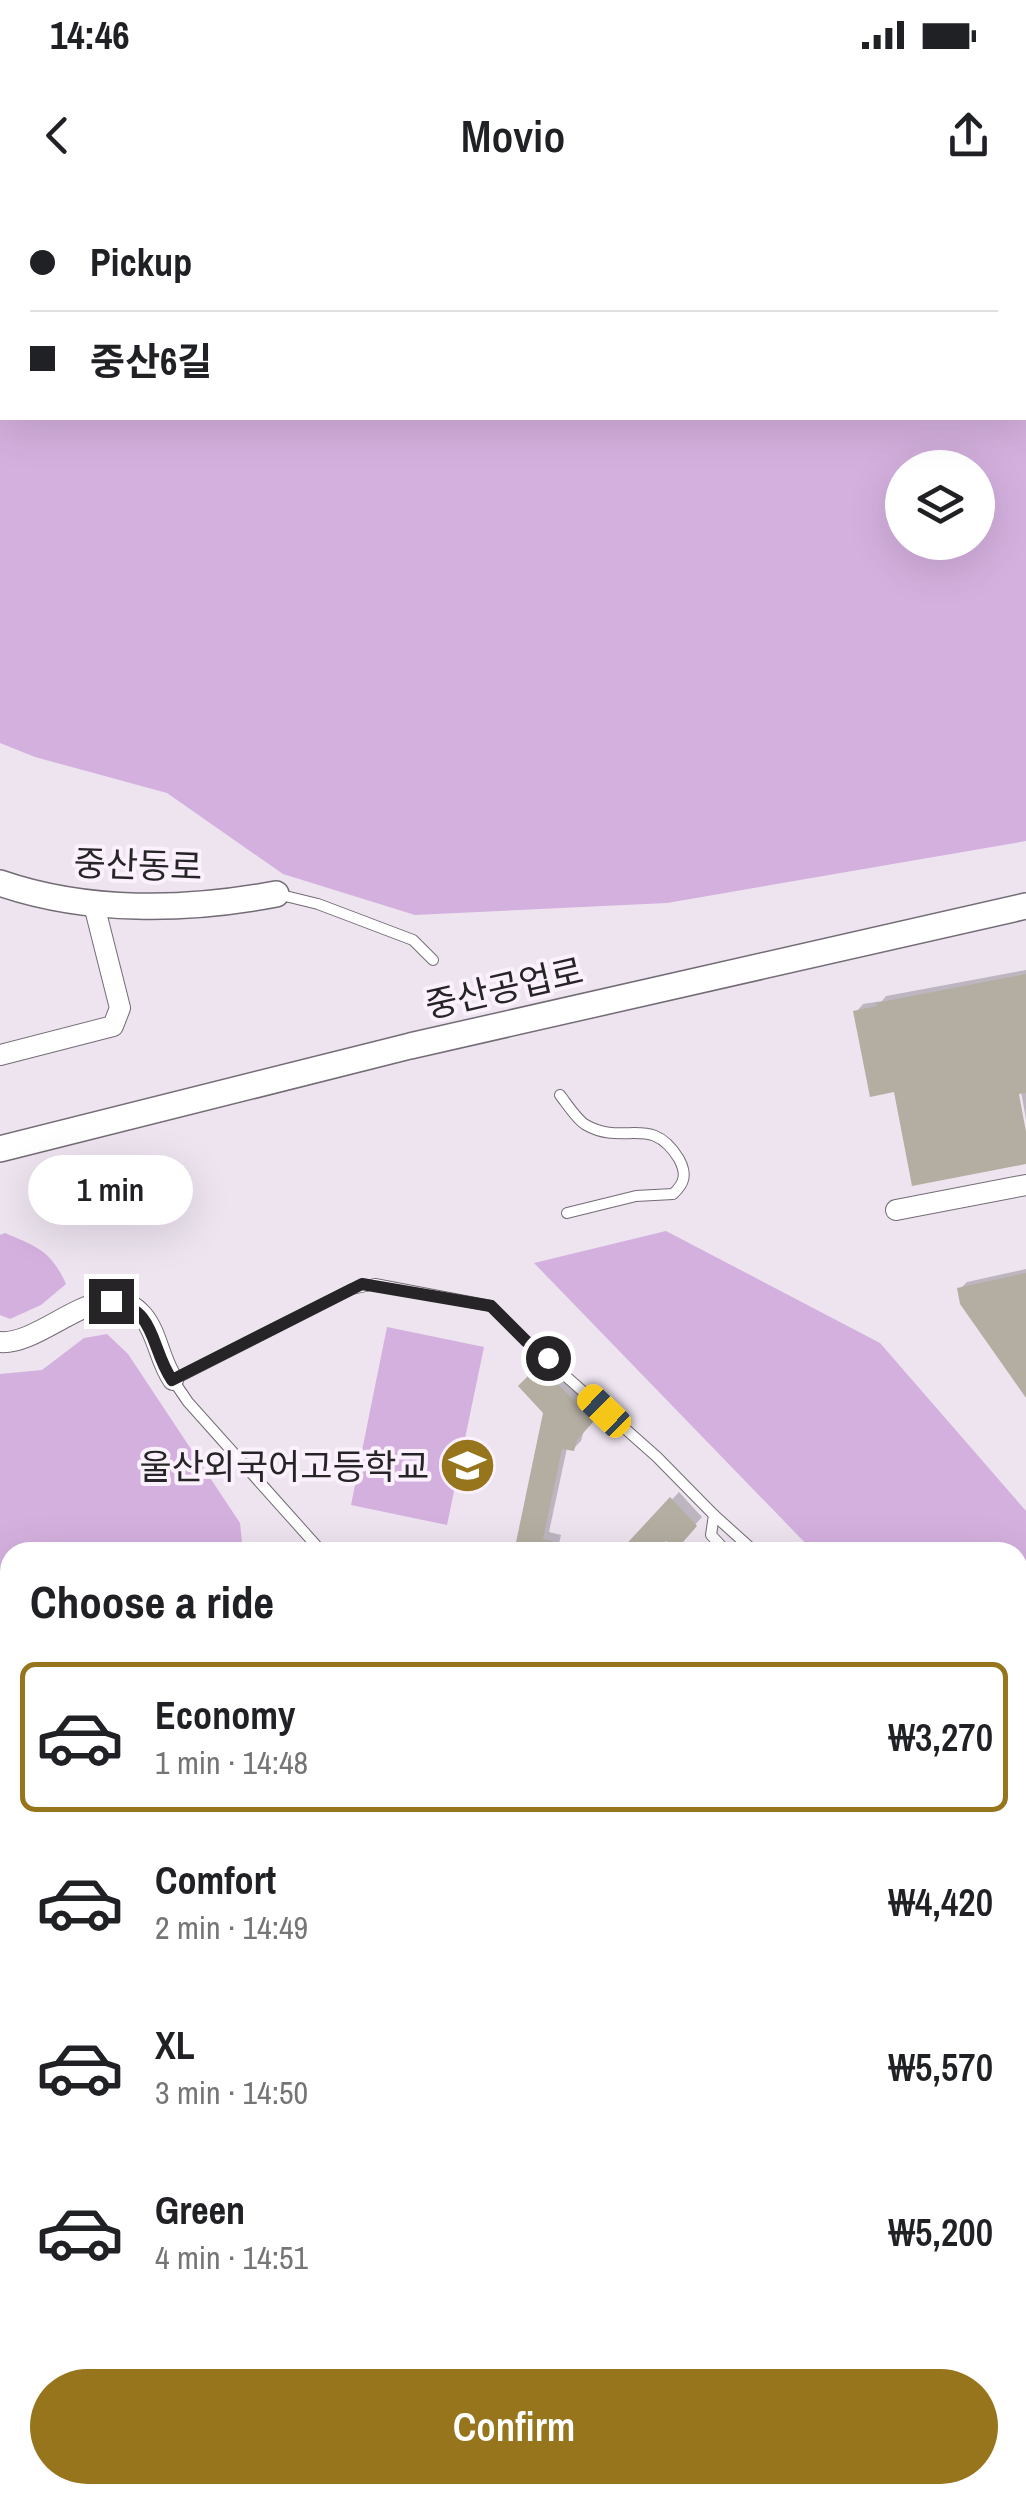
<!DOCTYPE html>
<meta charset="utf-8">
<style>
body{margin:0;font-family:"Archivo Narrow","Noto Sans KR",sans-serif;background:#f2f2f2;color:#202124;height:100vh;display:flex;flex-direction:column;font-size:38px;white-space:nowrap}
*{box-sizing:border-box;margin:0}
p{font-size:32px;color:#757577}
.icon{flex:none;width:55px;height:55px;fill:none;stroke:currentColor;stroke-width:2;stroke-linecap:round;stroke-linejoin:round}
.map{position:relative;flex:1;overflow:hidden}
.details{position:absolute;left:0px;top:1342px;width:1028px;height:962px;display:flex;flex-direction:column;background:#fff;border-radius:30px 30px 0 0;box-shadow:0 10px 40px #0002}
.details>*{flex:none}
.banner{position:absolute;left:0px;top:0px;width:1028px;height:220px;box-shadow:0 10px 40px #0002;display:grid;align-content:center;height:220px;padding:0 30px;background:#fff}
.tools{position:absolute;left:885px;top:250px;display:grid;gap:20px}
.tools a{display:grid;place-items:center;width:110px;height:110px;border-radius:50%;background:#fff;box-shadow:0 10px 40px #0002;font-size:50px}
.end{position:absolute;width:45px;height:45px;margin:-22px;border:12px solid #272428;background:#fff;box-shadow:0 0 0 5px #fff}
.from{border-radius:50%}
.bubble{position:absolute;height:70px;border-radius:35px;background:#fff;box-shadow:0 10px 40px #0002;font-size:32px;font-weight:600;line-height:70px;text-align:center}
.car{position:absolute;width:30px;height:60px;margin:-30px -15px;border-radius:12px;box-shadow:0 0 8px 2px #0007;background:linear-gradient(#f5c518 24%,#345 0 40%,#f5c518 0 76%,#345 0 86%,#f5c518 0)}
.banner b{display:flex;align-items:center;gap:35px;height:95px;font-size:38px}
.banner b+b{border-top:2px solid #e0e0e0}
.banner i{width:25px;height:25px;background:#202124}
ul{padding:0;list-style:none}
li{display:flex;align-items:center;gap:30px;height:150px;margin:0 20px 15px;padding:0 10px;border:5px solid transparent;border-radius:15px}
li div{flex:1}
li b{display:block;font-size:38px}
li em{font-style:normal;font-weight:600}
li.selected{border-color:#96751d}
li>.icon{width:90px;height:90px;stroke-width:1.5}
h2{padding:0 30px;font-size:45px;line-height:120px}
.button{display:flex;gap:20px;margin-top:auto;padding:20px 30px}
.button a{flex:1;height:115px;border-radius:60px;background:#96751d;color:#fff;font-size:40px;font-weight:600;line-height:115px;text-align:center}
.status{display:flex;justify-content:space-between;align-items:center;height:70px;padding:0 50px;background:#fff;direction:ltr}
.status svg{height:28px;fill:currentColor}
header{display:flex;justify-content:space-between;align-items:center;height:130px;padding:0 30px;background:#fff;font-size:45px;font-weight:600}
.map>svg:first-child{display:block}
.green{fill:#d4b0de;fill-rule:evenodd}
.shadow{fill:#0003}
.building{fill:#b3aea1}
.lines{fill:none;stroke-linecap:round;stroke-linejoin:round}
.service-casing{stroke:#736b75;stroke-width:12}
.minor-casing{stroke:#736b75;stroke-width:22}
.tertiary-casing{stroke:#736b75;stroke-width:28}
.path{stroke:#928c94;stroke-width:2.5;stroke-dasharray:8 8;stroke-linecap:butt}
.service{stroke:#fff;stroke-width:10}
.minor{stroke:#fff;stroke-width:20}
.tertiary{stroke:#fff;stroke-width:25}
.route{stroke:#272428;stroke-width:12}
.labels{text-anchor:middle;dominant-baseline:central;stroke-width:8;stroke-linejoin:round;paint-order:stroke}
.street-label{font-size:35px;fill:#272428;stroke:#fbf1fd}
.poi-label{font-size:35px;fill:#272428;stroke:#fbf1fd;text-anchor:end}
</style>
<div class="status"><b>14:46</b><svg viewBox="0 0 49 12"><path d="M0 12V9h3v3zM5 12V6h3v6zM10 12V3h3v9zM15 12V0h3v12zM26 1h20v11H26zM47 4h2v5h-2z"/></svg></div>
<header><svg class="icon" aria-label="back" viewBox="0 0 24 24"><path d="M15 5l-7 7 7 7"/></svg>Movio<svg class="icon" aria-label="share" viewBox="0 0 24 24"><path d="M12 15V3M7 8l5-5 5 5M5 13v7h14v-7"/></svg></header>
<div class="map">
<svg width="1026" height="2303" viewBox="0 0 1026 2303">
<rect width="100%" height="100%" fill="#ede4f0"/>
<g class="green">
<path d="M0,0H1026V641L667,703L415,715L283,674L167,593L35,557L0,543ZM1025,2V218H2V2ZM902,268H978V342H902Z"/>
<path d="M666,1031L880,1143L1026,1311V2303H0V1921L10,1919V2295H1018V1352H814L534,1063Z"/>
<path d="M5,1033C38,1047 51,1051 66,1084L41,1105L10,1119L0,1115V1035Z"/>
<path d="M387,1127L484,1147L447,1325L351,1305Z"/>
<path d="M107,1134L128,1154L240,1323L243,1352H10V1391L0,1380V1174L42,1170L84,1138Z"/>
</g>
<g class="shadow">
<path d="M1026,770V919L1019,881L1014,882L1026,961L896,889L856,812L863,804L882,801L886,796Z"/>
<path d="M1026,1069V1184L960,1089L967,1082Z"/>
<path d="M548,1159L599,1212L584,1230L581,1241L573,1249L567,1248L549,1332L561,1335L557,1352H516L546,1212L522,1186Z"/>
<path d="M679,1292L702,1317L676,1346L667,1338L653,1352H623Z"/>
<path d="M10,1522V1666L0,1667V1523Z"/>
</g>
<g class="building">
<path d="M1026,774V893L1019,894L1026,932V964L912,986L894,892L870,897L853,811L877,806L876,803Z"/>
<path d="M1026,1073V1198L960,1104L957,1088Z"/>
<path d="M539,1165L594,1221L577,1240L574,1251L562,1249L543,1339L576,1347V1352H514L543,1213L518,1186Z"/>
<path d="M670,1297L697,1326L676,1350L666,1341L656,1352H619Z"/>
</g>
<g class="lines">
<defs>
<g id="service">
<path d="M277,694L318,704L413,740L433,760"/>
<path d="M560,895C567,904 577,920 586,925C625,947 651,913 679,959C687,974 685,983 673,994L636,996L567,1013"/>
<path d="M714,1315L755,1352"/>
<path d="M322,1352L188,1202L173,1180L352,1089L375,1084L491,1106L526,1141L657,1257L714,1315L711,1335L727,1352"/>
<path d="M1018,1469H1026"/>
<path d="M1018,1653L1026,1651"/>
<path d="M659,2295L663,2303"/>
</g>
<g id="minor">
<path d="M0,855L113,826L120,808L94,705"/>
<path d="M896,1010L1026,985"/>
<path d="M0,1142C44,1146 104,1069 143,1116C158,1134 159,1160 173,1180"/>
</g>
<g id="tertiary">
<path d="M0,683C87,713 186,711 276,694"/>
<path d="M0,949L410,846L1026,706"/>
</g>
</defs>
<use href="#service" class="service-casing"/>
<use href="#minor" class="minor-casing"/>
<use href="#tertiary" class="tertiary-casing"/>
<g class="path">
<path d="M558,0L563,2"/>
<path d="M713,0L715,2"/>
<path d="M567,2L569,0"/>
<path d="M1025,188H1026"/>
</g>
<use href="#service" class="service"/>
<use href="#minor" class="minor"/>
<use href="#tertiary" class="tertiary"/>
</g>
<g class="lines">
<path class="route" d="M111,1101C157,1109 150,1148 172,1180L362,1084L491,1106L526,1141L548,1158"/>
</g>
<defs>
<symbol id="school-disc" viewBox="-11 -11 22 22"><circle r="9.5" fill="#96751d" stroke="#fbf1fd"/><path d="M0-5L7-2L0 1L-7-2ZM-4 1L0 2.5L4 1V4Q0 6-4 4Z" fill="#fff"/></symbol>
</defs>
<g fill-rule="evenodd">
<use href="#school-disc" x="436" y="1234" width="63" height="63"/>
</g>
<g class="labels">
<g class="street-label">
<text transform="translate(138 665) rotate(2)">중산동로</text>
<text transform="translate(504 788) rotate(-13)">중산공업로</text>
</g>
<g class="poi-label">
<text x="429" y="1266">울산외국어고등학교</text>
</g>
</g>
</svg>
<div class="tools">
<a><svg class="icon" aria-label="layers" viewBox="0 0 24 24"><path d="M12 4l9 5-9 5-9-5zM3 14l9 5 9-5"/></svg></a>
</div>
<i class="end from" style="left:548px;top:1158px"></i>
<i class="end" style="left:111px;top:1101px"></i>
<div class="bubble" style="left:28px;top:955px;width:165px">1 min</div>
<i class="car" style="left:604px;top:1211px;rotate:314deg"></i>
<div class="banner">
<b><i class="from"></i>Pickup</b>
<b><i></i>중산6길</b>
</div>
<section class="details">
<h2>Choose a ride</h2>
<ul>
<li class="selected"><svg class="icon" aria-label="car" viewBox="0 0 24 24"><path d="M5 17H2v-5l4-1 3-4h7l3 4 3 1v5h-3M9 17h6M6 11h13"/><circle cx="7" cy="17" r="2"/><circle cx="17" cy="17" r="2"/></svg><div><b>Economy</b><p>1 min · 14:48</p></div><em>₩3,270</em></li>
<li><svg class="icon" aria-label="car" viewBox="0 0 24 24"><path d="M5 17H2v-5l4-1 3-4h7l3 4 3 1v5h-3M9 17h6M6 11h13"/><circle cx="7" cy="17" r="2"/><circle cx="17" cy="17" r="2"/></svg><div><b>Comfort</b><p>2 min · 14:49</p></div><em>₩4,420</em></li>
<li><svg class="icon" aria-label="car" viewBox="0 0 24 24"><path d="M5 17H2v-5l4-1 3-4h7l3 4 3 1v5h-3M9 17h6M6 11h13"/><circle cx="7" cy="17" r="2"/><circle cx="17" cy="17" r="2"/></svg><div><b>XL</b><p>3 min · 14:50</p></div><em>₩5,570</em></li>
<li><svg class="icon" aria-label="car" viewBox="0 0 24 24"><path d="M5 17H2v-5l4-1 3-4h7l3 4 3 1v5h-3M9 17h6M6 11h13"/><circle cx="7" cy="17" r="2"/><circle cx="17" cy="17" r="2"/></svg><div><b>Green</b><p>4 min · 14:51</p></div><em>₩5,200</em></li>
</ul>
<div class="button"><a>Confirm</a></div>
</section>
</div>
